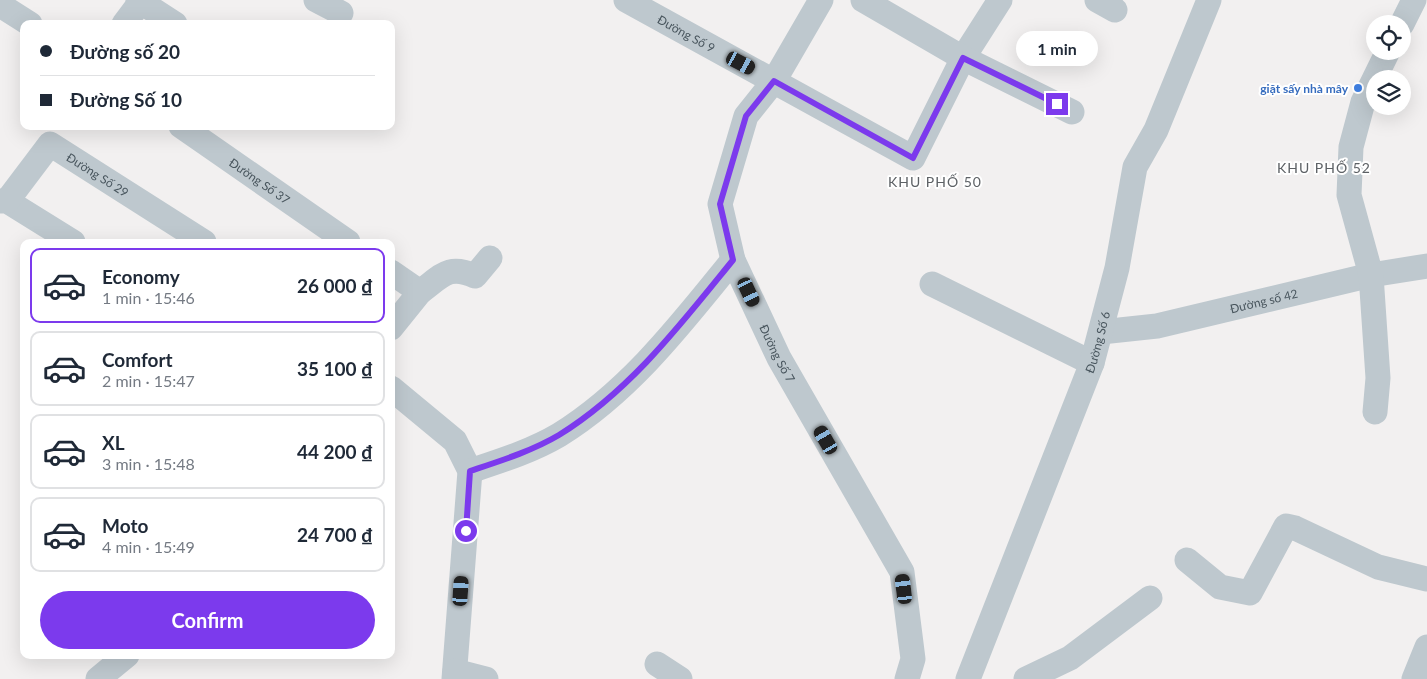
<!DOCTYPE html>
<meta charset="utf-8">
<style>
body{margin:0;font-family:Lato,sans-serif;background:#f2f2f3;color:#1f2937;height:100vh;display:flex;flex-direction:column;font-size:19px;white-space:nowrap}
*{box-sizing:border-box;margin:0}
p{font-size:16px;color:#747a83}
.icon{flex:none;width:28px;height:28px;fill:none;stroke:currentColor;stroke-width:2;stroke-linecap:round;stroke-linejoin:round}
.map{position:relative;flex:1;overflow:hidden}
.panel{position:absolute;left:20px;top:239px;width:375px;height:420px;display:flex;flex-direction:column;background:#fff;border-radius:10px;box-shadow:0 5px 20px #0002}
.panel>*{flex:none}
.hud{position:absolute;left:20px;top:20px;width:375px;height:110px;border-radius:10px;box-shadow:0 5px 20px #0002;display:grid;align-content:center;height:110px;padding:0 20px;background:#fff}
.tools{position:absolute;left:1366px;top:15px;display:grid;gap:10px}
.tools a{display:grid;place-items:center;width:45px;height:45px;border-radius:50%;background:#fff;box-shadow:0 5px 20px #0002;font-size:25px}
.end{position:absolute;width:22px;height:22px;margin:-11px;border:6px solid #7c3aed;background:#fff;box-shadow:0 0 0 2px #fff}
.from{border-radius:50%}
.bubble{position:absolute;height:35px;border-radius:18px;background:#fff;box-shadow:0 5px 20px #0002;font-size:16px;font-weight:700;line-height:35px;text-align:center}
.car{position:absolute;width:15px;height:30px;margin:-15px -8px;border-radius:6px;box-shadow:0 0 4px 1px #0007;background:linear-gradient(#222 24%,#8ab4d8 0 40%,#222 0 76%,#8ab4d8 0 86%,#222 0)}
.hud b{display:flex;align-items:center;gap:18px;height:48px;font-size:19px}
.hud b+b{border-top:1px solid #e0e1e3}
.hud i{width:12px;height:12px;background:#1f2937}
ul{padding:9px 0 0;list-style:none}
li{display:flex;align-items:center;gap:15px;height:75px;margin:0 10px 8px;padding:0 10px;border:2px solid #e0e1e3;border-radius:10px}
li div{flex:1}
li b{display:block;font-size:19px}
li em{font-style:normal;font-weight:700}
li.current{border-color:#7c3aed}
li>.icon{width:45px;height:45px;stroke-width:1.5}
.cta{display:flex;gap:10px;margin-top:auto;padding:10px 20px}
.cta a{flex:1;height:58px;border-radius:30px;background:#7c3aed;color:#fff;font-size:20px;font-weight:700;line-height:58px;text-align:center}
.map>svg:first-child{display:block}
.lines{fill:none;stroke-linecap:round;stroke-linejoin:round}
.minor{stroke:#bec8ce;stroke-width:25}
.route{stroke:#7c3aed;stroke-width:6}
.shop-dot{fill:#3f7fe0;stroke:#fff;stroke-width:2}
.labels{text-anchor:middle;dominant-baseline:central;stroke-width:4;stroke-linejoin:round;paint-order:stroke}
.street-label{font-size:12px;fill:#48555d;stroke:#fff}
.shop-label{font-size:12px;font-weight:bold;fill:#366cbe;stroke:#fff;text-anchor:end}
.neighbourhood-label{font-size:14px;letter-spacing:1px;fill:#5d6165;stroke:#fff}
</style>
<div class="map">
<svg width="1427" height="679" viewBox="0 0 1427 679">
<rect width="100%" height="100%" fill="#f2f0f0"/>
<g class="lines">
<g class="minor">
<path d="M138,0L175,24"/>
<path d="M316,0L341,13"/>
<path id="s1" d="M626,0L913,158L963,58L1000,0"/>
<path id="s2" d="M821,0L774,81L746,116L720,204L733,260L779,358L902,572L913,659L907,679"/>
<path d="M863,0L963,58L1072,112"/>
<path d="M1097,0L1115,10"/>
<path d="M0,5L30,24"/>
<path d="M124,24L142,0"/>
<path d="M1402,24L1414,0"/>
<path id="s3" d="M181,126L348,242"/>
<path d="M0,201H7L73,242"/>
<path id="s4" d="M7,201L50,144L204,242"/>
<path d="M391,272L420,292L391,328"/>
<path d="M932,284L1092,363"/>
<path d="M420,292C442,276 448,264 475,276L490,258"/>
<path id="s5" d="M1101,332L1157,326L1371,275L1427,266"/>
<path d="M391,388L455,441L470,471L454,679"/>
<path d="M1375,412L1378,378L1371,275L1349,195L1351,147L1363,102L1388,51"/>
<path d="M470,471C500,461 532,451 559,435C630,391 681,324 733,260"/>
<path d="M1187,560L1220,587L1250,593L1286,526L1295,528L1378,567L1427,579"/>
<path d="M657,664L680,679"/>
<path d="M455,671L486,679"/>
<path d="M98,679L127,655"/>
<path id="s6" d="M968,679L1092,363L1117,268L1135,167L1156,130L1209,0"/>
<path d="M1026,679L1070,658L1150,598"/>
<path d="M1414,679L1427,647"/>
</g>
</g>
<g class="lines">
<path class="route" d="M466,531L470,471C500,461 532,451 559,435C630,391 681,324 733,260L720,204L746,116L774,81L913,158L963,58L1057,104"/>
</g>
<circle class="shop-dot" cx="1358" cy="88" r="5"/>
<g class="labels">
<g class="street-label">
<text stroke="none"><textPath href="#s1" startOffset="69">Đường Số 9</textPath></text>
<text stroke="none"><textPath href="#s4" startOffset="128">Đường Số 29</textPath></text>
<text stroke="none"><textPath href="#s3" startOffset="96">Đường Số 37</textPath></text>
<text stroke="none"><textPath href="#s5" startOffset="166">Đường số 42</textPath></text>
<text stroke="none"><textPath href="#s6" startOffset="361">Đường Số 6</textPath></text>
<text stroke="none"><textPath href="#s2" startOffset="391">Đường Số 7</textPath></text>
</g>
<g class="shop-label">
<text x="1348" y="88">giặt sấy nhà mây</text>
</g>
<g class="neighbourhood-label">
<text x="1324" y="167">KHU PHỐ 52</text>
<text x="935" y="181">KHU PHỐ 50</text>
</g>
</g>
</svg>
<div class="tools">
<a><svg class="icon" aria-label="locate" viewBox="0 0 24 24"><circle cx="12" cy="12" r="6"/><path d="M12 2v4M12 18v4M2 12h4M18 12h4"/></svg></a>
<a><svg class="icon" aria-label="layers" viewBox="0 0 24 24"><path d="M12 4l9 5-9 5-9-5zM3 14l9 5 9-5"/></svg></a>
</div>
<i class="end from" style="left:466px;top:531px"></i>
<i class="end" style="left:1057px;top:104px"></i>
<div class="bubble" style="left:1016px;top:31px;width:82px">1 min</div>
<i class="car" style="left:741px;top:63px;rotate:118deg"></i>
<i class="car" style="left:749px;top:292px;rotate:155deg"></i>
<i class="car" style="left:826px;top:440px;rotate:330deg"></i>
<i class="car" style="left:904px;top:589px;rotate:353deg"></i>
<i class="car" style="left:461px;top:591px;rotate:4deg"></i>
<div class="hud">
<b><i class="from"></i>Đường số 20</b>
<b><i></i>Đường Số 10</b>
</div>
<section class="panel">
<ul>
<li class="current"><svg class="icon" aria-label="car" viewBox="0 0 24 24"><path d="M5 17H2v-5l4-1 3-4h7l3 4 3 1v5h-3M9 17h6M6 11h13"/><circle cx="7" cy="17" r="2"/><circle cx="17" cy="17" r="2"/></svg><div><b>Economy</b><p>1 min · 15:46</p></div><em>26 000 ₫</em></li>
<li><svg class="icon" aria-label="car" viewBox="0 0 24 24"><path d="M5 17H2v-5l4-1 3-4h7l3 4 3 1v5h-3M9 17h6M6 11h13"/><circle cx="7" cy="17" r="2"/><circle cx="17" cy="17" r="2"/></svg><div><b>Comfort</b><p>2 min · 15:47</p></div><em>35 100 ₫</em></li>
<li><svg class="icon" aria-label="car" viewBox="0 0 24 24"><path d="M5 17H2v-5l4-1 3-4h7l3 4 3 1v5h-3M9 17h6M6 11h13"/><circle cx="7" cy="17" r="2"/><circle cx="17" cy="17" r="2"/></svg><div><b>XL</b><p>3 min · 15:48</p></div><em>44 200 ₫</em></li>
<li><svg class="icon" aria-label="car" viewBox="0 0 24 24"><path d="M5 17H2v-5l4-1 3-4h7l3 4 3 1v5h-3M9 17h6M6 11h13"/><circle cx="7" cy="17" r="2"/><circle cx="17" cy="17" r="2"/></svg><div><b>Moto</b><p>4 min · 15:49</p></div><em>24 700 ₫</em></li>
</ul>
<div class="cta"><a>Confirm</a></div>
</section>
</div>
